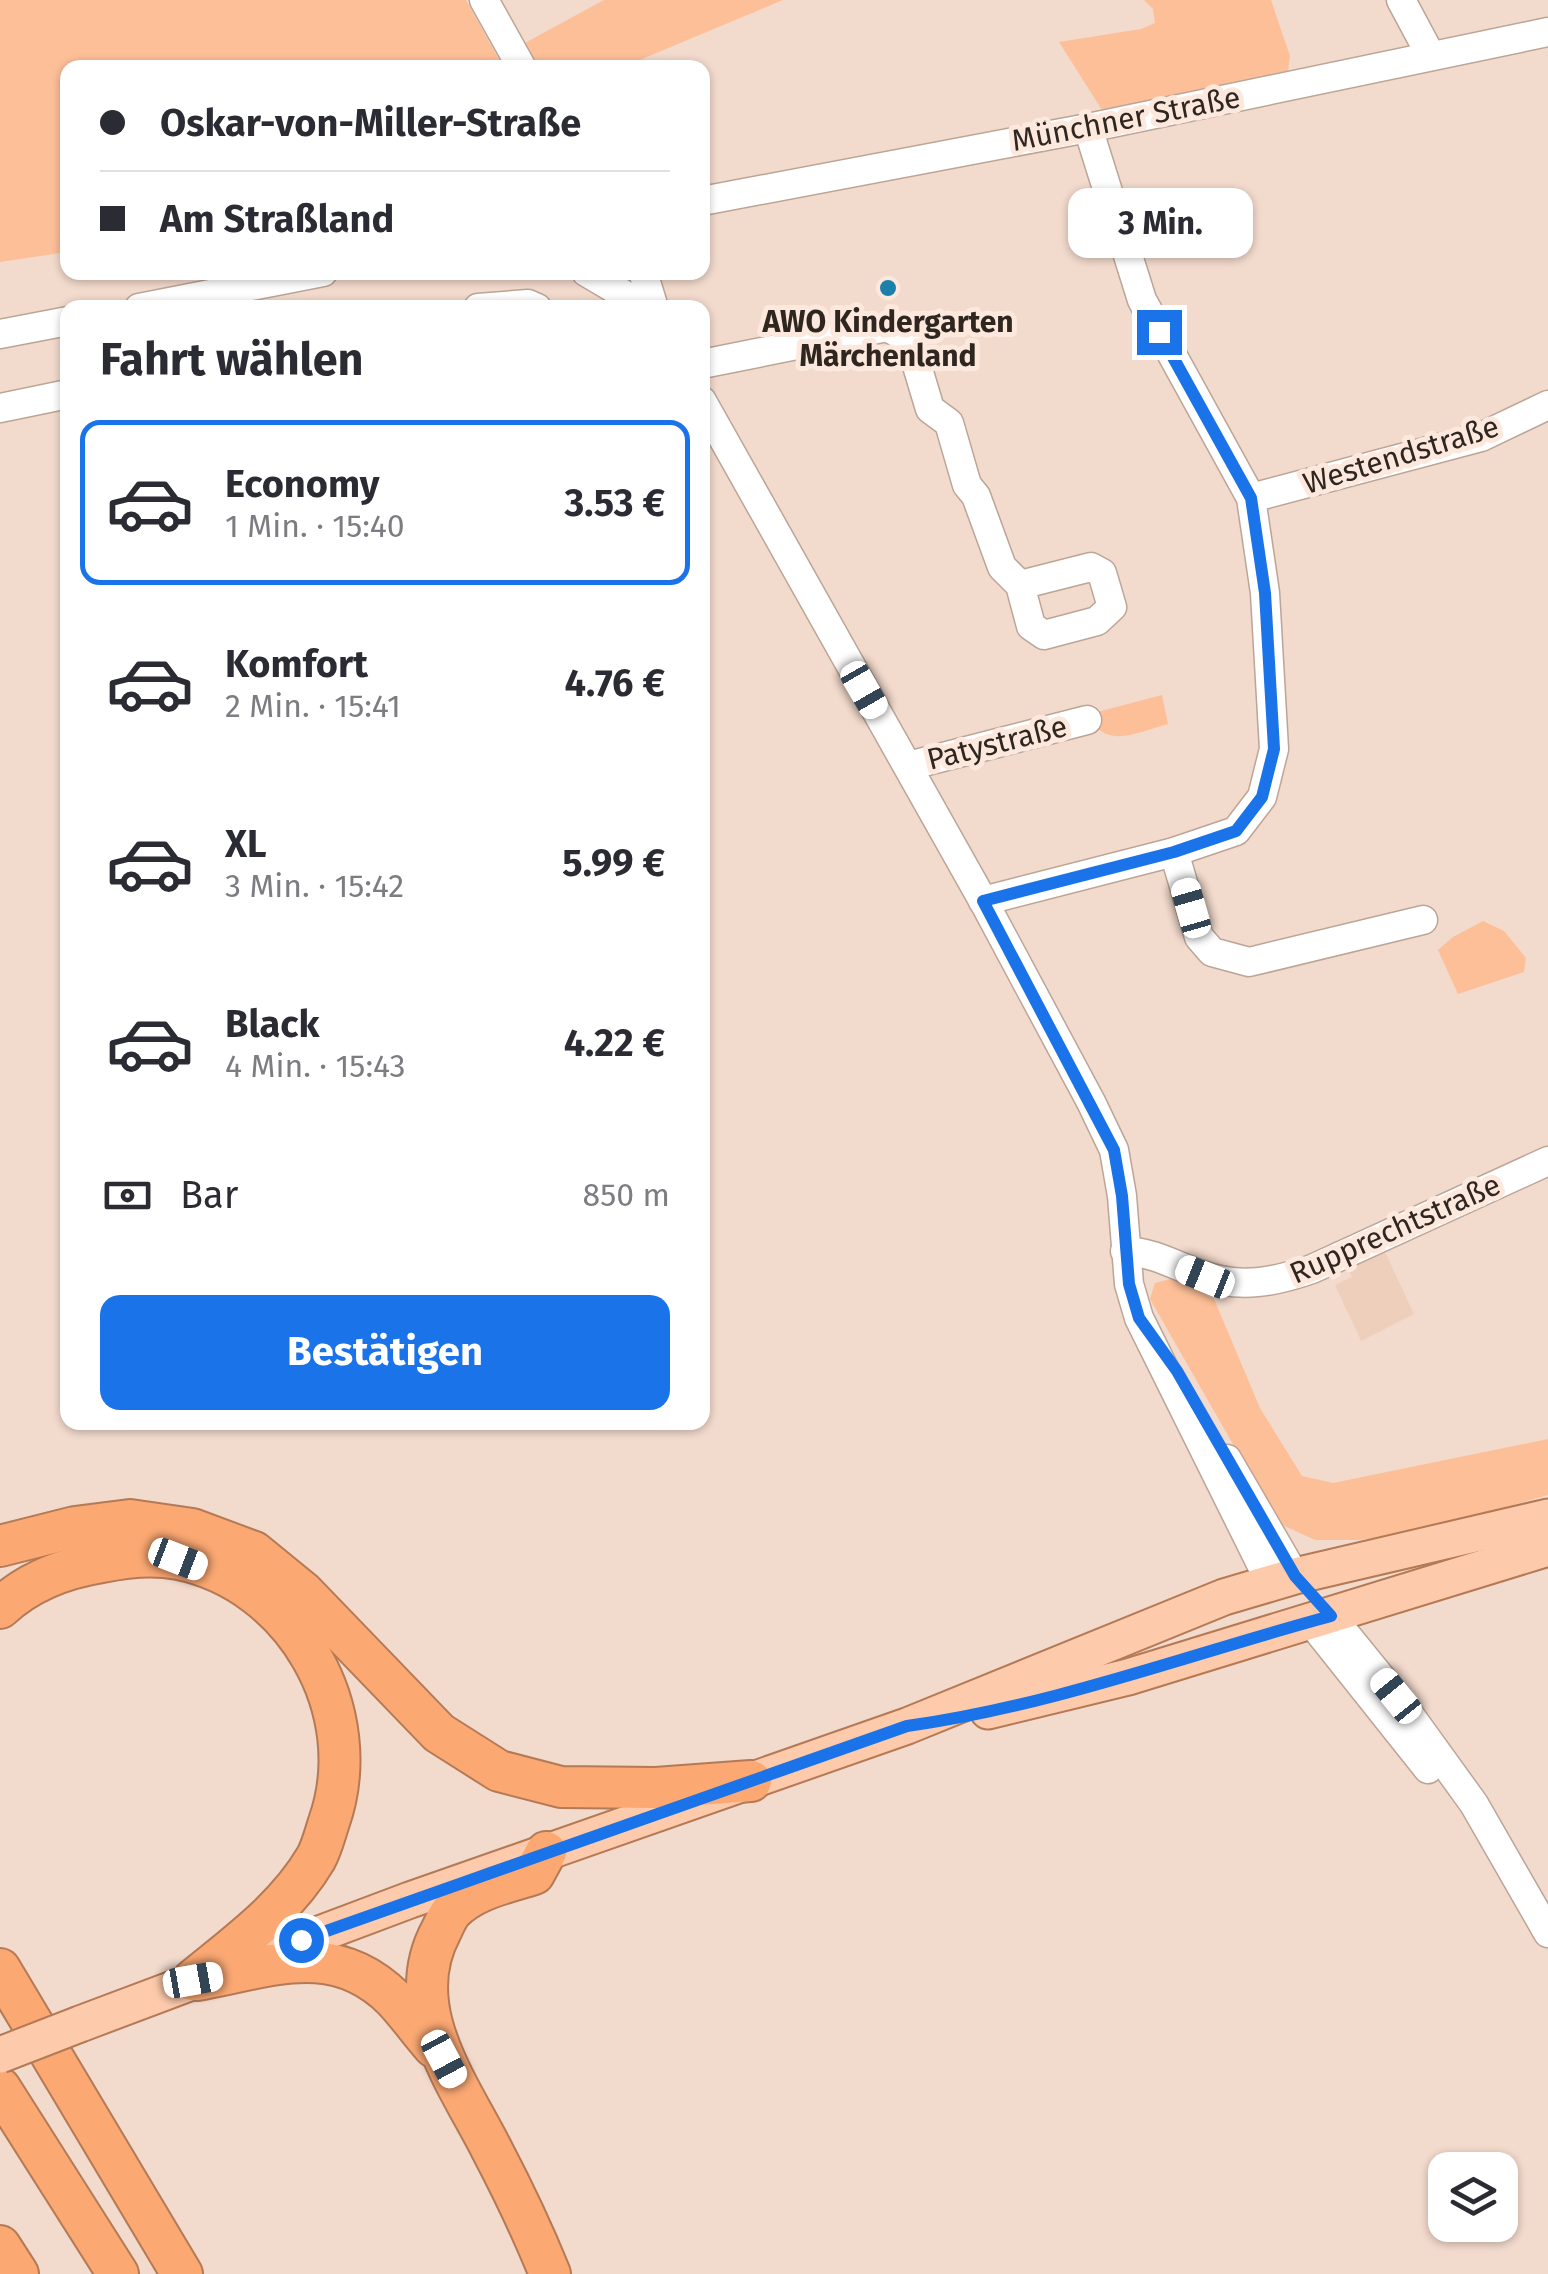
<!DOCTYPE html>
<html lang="de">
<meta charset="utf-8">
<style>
body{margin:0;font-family:"Fira Sans",sans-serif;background:#f2f2f3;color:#2b2b33;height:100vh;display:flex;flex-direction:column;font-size:38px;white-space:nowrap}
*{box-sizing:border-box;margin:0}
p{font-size:32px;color:#7c7c81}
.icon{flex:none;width:55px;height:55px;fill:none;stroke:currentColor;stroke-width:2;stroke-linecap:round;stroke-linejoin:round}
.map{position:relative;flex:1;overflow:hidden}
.details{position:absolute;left:60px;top:300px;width:650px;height:1130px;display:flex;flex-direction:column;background:#fff;border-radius:20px;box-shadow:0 2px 8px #0004}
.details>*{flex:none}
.banner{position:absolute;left:60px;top:60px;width:650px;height:220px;border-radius:20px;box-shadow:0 2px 8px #0004;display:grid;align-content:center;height:220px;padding:0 40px;background:#fff}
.fabs{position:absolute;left:1428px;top:2152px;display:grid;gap:20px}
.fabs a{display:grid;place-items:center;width:90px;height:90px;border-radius:20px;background:#fff;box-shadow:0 2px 8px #0004;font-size:50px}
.end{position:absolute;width:45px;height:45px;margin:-22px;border:12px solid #1a73e8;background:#fff;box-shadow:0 0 0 5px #fff}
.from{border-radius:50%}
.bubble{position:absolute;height:70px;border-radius:20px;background:#fff;box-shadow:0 2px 8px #0004;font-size:32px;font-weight:700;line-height:70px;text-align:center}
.car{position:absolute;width:30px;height:60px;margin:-30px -15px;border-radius:12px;box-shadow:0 0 8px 2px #0007;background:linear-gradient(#fff 24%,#345 0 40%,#fff 0 76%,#345 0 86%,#fff 0)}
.banner b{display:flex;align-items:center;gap:35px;height:95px;font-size:38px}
.banner b+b{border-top:2px solid #e1e1e2}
.banner i{width:25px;height:25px;background:#2b2b33}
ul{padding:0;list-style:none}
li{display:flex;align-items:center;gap:30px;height:165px;margin:0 20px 15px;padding:0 20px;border:5px solid transparent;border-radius:20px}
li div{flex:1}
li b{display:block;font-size:38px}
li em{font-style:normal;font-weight:700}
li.current{border-color:#1a73e8}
li>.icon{width:90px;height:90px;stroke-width:1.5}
h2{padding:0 40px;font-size:45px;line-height:120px}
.pay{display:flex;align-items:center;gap:25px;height:110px;padding:0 40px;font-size:38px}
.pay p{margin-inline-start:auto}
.cta{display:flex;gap:20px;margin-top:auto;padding:20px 40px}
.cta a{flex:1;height:115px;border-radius:20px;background:#1a73e8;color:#fff;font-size:40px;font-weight:700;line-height:115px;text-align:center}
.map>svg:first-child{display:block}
.built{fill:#eecfbc}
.green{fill:#fdbf98}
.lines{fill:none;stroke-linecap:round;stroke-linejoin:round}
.minor-casing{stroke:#bca597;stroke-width:31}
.major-casing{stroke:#b47a56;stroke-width:39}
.highway-casing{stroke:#b47a56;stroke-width:44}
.minor{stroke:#fff;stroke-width:28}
.major{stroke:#fdcbab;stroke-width:35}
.highway{stroke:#fba873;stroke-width:40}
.major-bridge-casing{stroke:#b47a56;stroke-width:39;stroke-linecap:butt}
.major-bridge{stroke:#fdcbab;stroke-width:35}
.route{stroke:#1a73e8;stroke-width:12}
.poi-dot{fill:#1c80ab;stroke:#fce8dd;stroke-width:4}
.labels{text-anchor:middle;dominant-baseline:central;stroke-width:10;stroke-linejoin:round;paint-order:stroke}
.street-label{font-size:30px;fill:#2f2620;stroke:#fce8dd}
.poi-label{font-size:30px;font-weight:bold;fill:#2f2620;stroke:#fce8dd}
</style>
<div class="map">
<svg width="1548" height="2274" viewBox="0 0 1548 2274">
<rect width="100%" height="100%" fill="#f2dacc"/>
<path class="built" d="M1383,1248L1414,1314L1361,1341L1335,1285L1352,1277L1347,1265Z"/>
<g class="green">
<path d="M0,0H466L503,67L68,68L67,252L0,262Z"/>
<path d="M604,0H783L623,67H541L523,44Z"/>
<path d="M1144,0H1271L1290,56L1288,71L1102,110L1059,42L1141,29L1155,23L1153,9Z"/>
<path d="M1162,695L1168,724C1134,733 1108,750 1086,715Z"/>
<path d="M1483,921L1504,931L1526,958L1524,972L1458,994L1438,950L1453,937Z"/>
<path d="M1174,1278L1214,1299L1260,1408L1302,1476L1333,1483L1548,1439V1495L1418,1532L1360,1540H1315L1278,1523L1150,1299L1155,1283Z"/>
</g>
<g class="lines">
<defs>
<g id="minor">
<path d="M484,0L522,68"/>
<path d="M1401,0L1431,56"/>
<path d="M702,201L1088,128L1548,32"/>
<path d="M586,272L647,308"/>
<path d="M643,272L654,308"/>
<path d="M139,308L323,272"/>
<path d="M478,308L528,304L537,308"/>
<path d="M0,334L68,321"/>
<path d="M702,364L887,327L909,339L930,409L949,423L967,485L976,496L1002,567L1020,585L1031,626L1044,635L1097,621L1112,607L1102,573L1091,567L1020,585"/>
<path d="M702,401L986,906L1091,1102L1114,1150L1122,1196L1129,1284L1139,1318L1270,1582"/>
<path d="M0,408L68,394"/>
<path d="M1251,498L1481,437L1548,405"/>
<path d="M908,766L1087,720"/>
<path d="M1174,852L1199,937L1212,952L1249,962L1423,920"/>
<path d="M983,901L1174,852L1236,831L1262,797L1274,749L1265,593L1251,498L1142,300L1088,128"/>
<path d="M1125,1251C1153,1252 1176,1266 1202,1275C1240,1289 1275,1282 1312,1269L1548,1161"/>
<path d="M1227,1459L1295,1576"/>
<path d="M1331,1616L1396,1696L1474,1804L1548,1933"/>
<path d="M1311,1622L1428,1769"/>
</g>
<g id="major">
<path d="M988,1711L1128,1677L1548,1548"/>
<path d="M80,2024L410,1900L907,1726L1224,1597L1295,1576L1548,1517"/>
</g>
<g id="highway">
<path d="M0,1546L75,1527L130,1520L192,1529L254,1552L303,1592L439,1733L499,1771L561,1787L656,1788L751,1781"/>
<path d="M0,1608C29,1581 64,1568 102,1562C126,1557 153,1554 178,1559C294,1582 368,1711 329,1822C325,1834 322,1847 316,1858C286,1909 238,1943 193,1980"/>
<path d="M546,1852L534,1874C506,1883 473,1889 452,1911C447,1917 444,1925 441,1931C400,2007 458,2083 492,2150C513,2190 533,2232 550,2274"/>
<path d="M0,1969L182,2274"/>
<path d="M197,1980C270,1967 334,1939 394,1999C408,2014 420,2031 434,2047"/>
<path d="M0,2088L118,2274"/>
<path d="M0,2246L18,2274"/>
</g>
</defs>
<use href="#minor" class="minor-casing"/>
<use href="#major" class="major-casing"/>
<use href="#highway" class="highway-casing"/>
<use href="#minor" class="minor"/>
<use href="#major" class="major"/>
<use href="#highway" class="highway"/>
<defs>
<path id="major-bridge" d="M0,2055L80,2024"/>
</defs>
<use href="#major-bridge" class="major-bridge-casing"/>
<use href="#major-bridge" class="major-bridge"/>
</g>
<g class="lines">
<path class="route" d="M301,1940L907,1726C1052,1706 1190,1654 1331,1616L1295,1576L1177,1371L1139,1318L1129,1284L1122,1196L1114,1150L983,901L1174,852L1236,831L1262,797L1274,749L1265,593L1251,498L1159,332"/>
</g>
<circle class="poi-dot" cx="888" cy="288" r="10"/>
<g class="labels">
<g class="street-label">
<text transform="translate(1126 119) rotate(-11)">Münchner Straße</text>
<text transform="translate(1401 455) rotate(-17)">Westendstraße</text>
<text transform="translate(997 743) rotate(-14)">Patystraße</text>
<text transform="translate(1395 1229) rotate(-24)">Rupprechtstraße</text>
</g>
<g class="poi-label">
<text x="888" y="322">AWO Kindergarten<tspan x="888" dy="34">Märchenland</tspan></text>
</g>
</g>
</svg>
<div class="fabs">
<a><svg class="icon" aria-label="layers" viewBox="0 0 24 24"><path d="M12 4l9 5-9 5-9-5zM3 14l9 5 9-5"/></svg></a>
</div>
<i class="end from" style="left:301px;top:1940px"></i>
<i class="end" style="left:1159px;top:332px"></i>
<div class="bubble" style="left:1068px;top:188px;width:185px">3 Min.</div>
<i class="car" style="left:864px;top:690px;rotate:150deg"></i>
<i class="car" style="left:1191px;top:908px;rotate:344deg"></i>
<i class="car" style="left:1205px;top:1277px;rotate:292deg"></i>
<i class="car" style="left:178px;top:1559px;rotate:111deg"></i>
<i class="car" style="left:1396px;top:1696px;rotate:321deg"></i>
<i class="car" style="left:193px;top:1980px;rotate:80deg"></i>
<i class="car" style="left:444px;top:2059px;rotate:152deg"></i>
<div class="banner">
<b><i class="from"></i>Oskar-von-Miller-Straße</b>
<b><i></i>Am Straßland</b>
</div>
<section class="details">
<h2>Fahrt wählen</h2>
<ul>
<li class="current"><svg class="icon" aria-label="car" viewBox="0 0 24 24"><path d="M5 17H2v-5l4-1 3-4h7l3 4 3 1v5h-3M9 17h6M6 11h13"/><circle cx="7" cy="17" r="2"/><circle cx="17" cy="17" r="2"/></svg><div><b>Economy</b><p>1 Min. · 15:40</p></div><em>3.53 €</em></li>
<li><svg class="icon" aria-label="car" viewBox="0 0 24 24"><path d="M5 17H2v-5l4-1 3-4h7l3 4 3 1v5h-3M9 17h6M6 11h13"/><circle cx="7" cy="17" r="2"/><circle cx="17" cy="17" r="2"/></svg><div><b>Komfort</b><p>2 Min. · 15:41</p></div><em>4.76 €</em></li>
<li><svg class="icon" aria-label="car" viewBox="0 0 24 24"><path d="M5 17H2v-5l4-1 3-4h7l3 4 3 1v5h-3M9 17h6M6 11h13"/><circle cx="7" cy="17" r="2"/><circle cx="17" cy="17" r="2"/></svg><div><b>XL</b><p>3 Min. · 15:42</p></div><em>5.99 €</em></li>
<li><svg class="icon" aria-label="car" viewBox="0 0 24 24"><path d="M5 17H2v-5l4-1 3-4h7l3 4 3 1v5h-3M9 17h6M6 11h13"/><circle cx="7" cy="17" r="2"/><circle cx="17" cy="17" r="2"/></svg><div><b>Black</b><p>4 Min. · 15:43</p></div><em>4.22 €</em></li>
</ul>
<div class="pay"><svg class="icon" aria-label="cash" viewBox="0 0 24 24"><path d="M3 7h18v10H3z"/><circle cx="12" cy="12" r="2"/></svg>Bar<p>850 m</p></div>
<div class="cta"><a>Bestätigen</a></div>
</section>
</div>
